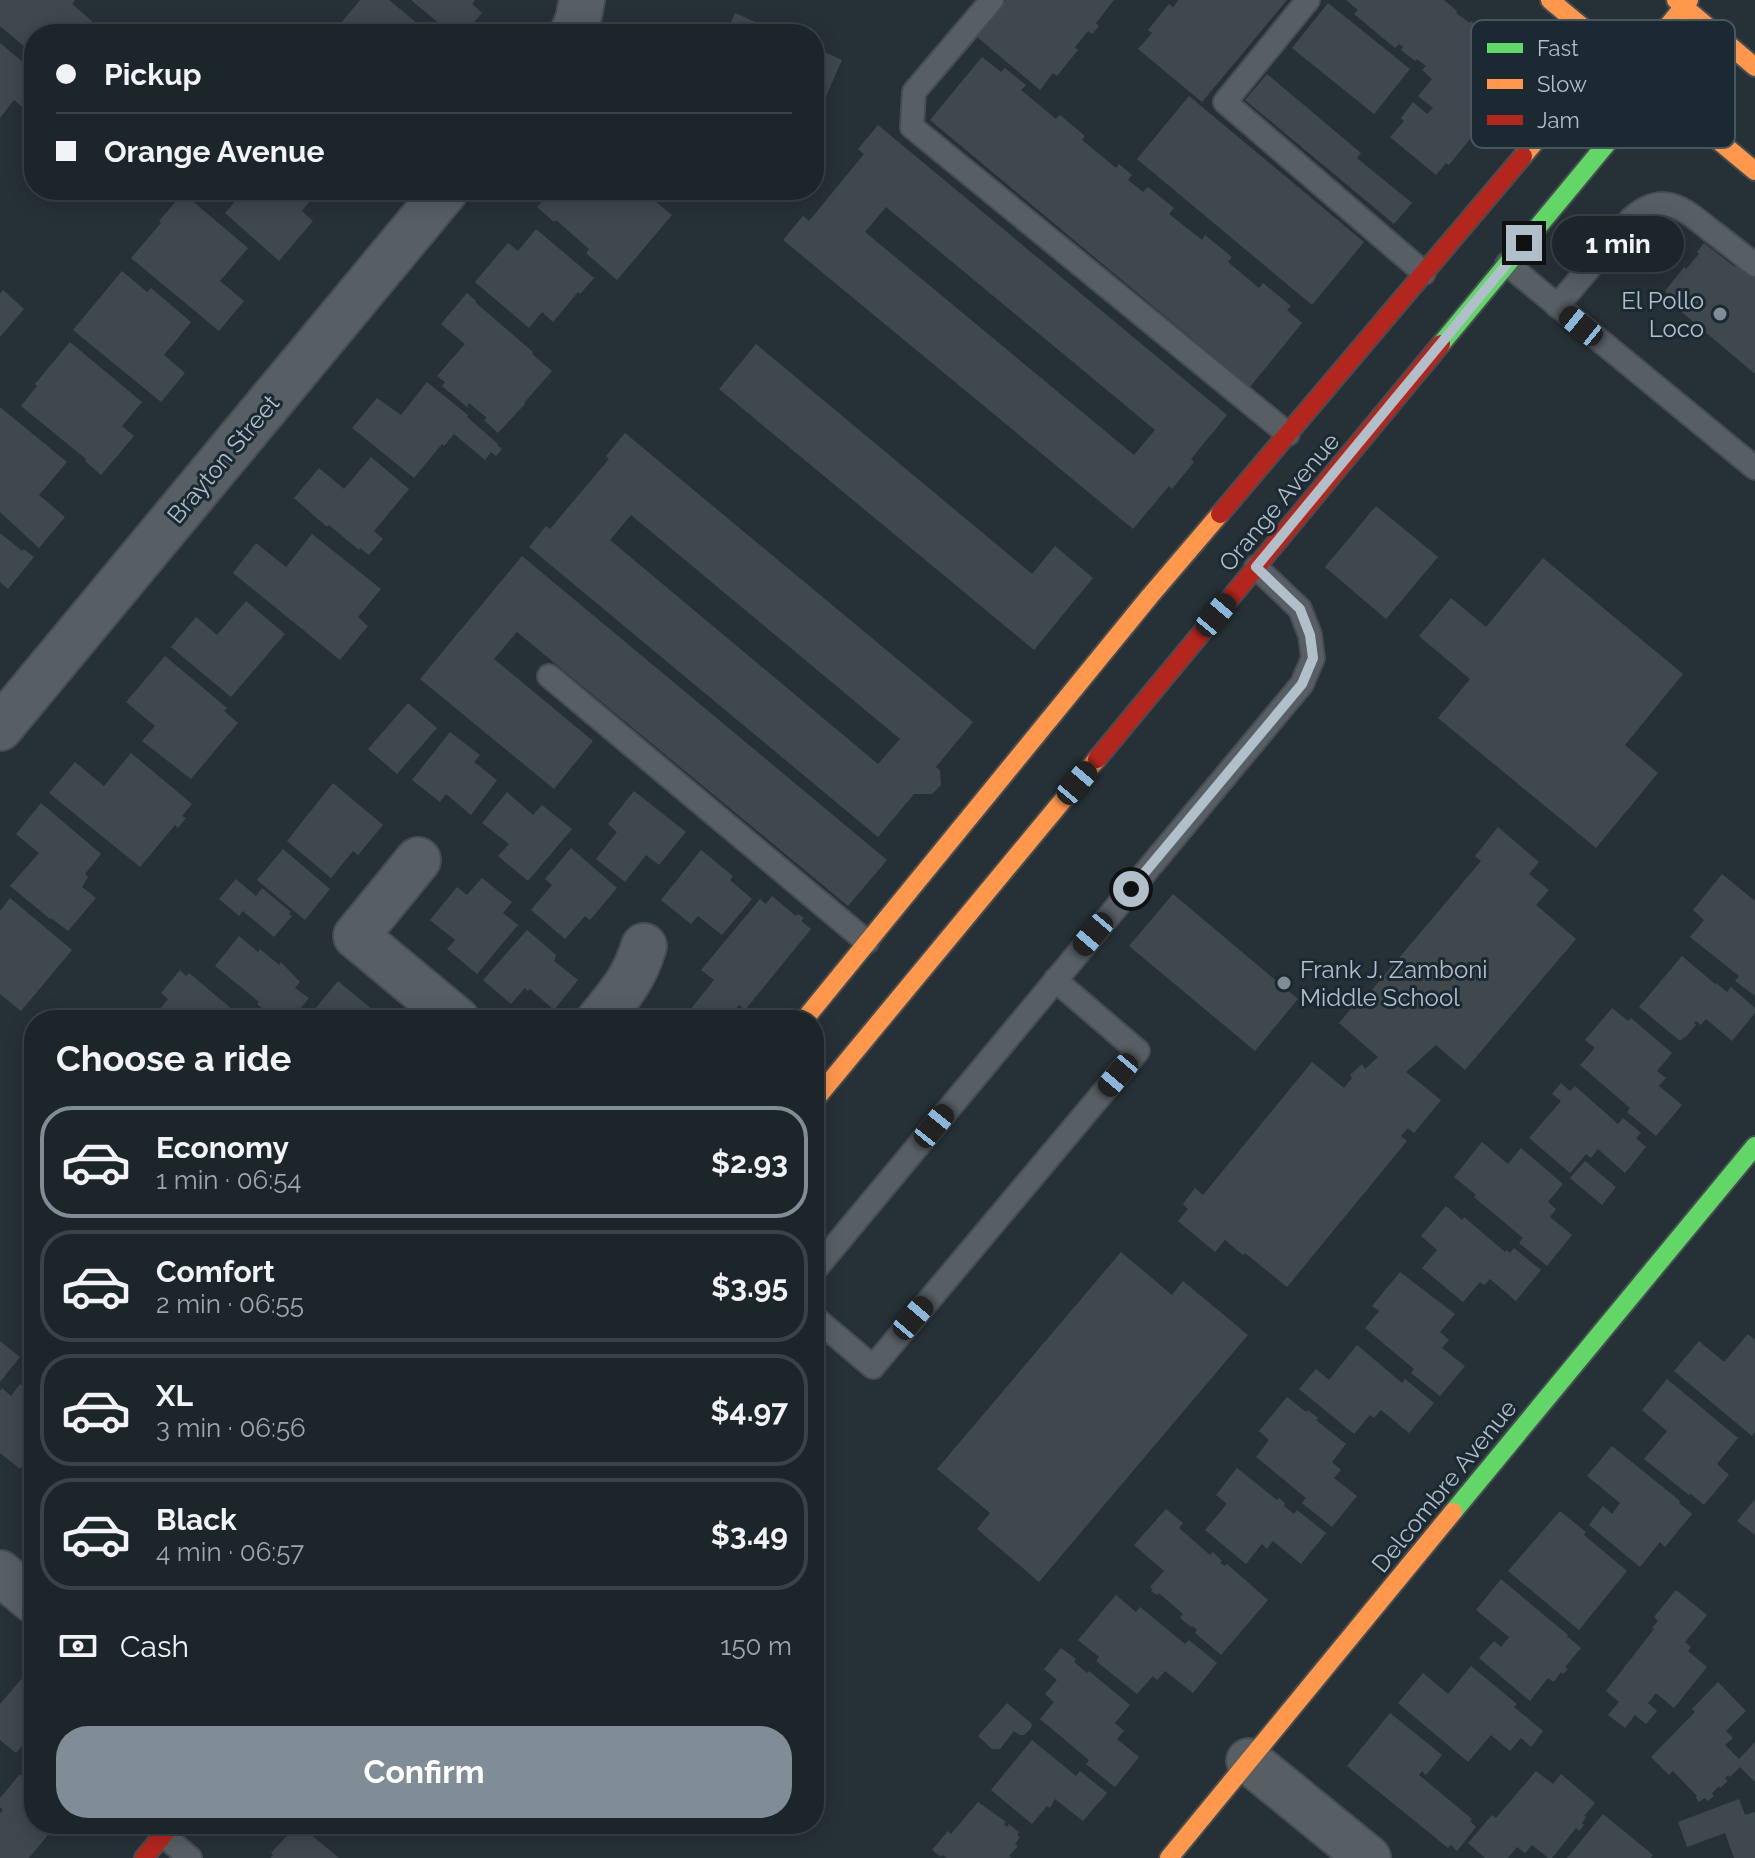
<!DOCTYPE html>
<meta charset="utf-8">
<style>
body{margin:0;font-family:Raleway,sans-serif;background:#293135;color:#f1f3f6;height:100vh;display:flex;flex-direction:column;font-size:30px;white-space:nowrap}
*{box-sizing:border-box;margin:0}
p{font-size:26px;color:#a0a5a8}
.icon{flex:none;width:44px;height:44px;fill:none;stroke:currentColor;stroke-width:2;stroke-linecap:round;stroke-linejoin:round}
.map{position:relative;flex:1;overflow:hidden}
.details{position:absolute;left:24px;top:1010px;width:800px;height:824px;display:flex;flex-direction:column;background:#1c2529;border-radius:32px;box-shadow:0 4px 20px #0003,0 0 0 2px #3a4246}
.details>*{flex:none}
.guide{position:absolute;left:24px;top:24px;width:800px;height:176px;border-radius:32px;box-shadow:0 4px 20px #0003,0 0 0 2px #3a4246;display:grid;align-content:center;height:176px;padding:0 32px;background:#1c2529}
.end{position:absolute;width:36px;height:36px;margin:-18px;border:10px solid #b0bfc9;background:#111;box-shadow:0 0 0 4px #111}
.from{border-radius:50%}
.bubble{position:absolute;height:56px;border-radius:28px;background:#1c2529;box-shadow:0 4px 20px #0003,0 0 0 2px #3a4246;font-size:26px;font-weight:700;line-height:56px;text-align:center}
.car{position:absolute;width:24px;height:48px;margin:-24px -12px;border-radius:10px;box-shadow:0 0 6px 2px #0007;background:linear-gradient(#222 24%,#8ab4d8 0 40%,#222 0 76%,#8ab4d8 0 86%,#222 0)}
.guide b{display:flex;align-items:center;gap:28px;height:76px;font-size:30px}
.guide b+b{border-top:2px solid #3a4246}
.guide i{width:20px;height:20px;background:#f1f3f6}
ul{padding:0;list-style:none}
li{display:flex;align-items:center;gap:24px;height:112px;margin:0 16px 12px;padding:0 16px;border:4px solid #3a4246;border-radius:32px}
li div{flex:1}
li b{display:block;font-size:30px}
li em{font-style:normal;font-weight:700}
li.selected{border-color:#808d96}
li>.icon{width:72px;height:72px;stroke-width:1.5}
h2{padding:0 32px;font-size:36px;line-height:96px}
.pay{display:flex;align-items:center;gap:20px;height:88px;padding:0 32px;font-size:30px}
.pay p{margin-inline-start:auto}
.action{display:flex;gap:16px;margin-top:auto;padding:16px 32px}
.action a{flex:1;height:92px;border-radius:32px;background:#808d96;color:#fff;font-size:32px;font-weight:700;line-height:92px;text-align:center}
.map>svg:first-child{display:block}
.building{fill:#3f484d;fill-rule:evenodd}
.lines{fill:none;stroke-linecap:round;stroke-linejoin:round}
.lane-casing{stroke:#454d51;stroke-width:26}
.street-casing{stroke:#454d51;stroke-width:48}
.fast-casing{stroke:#454d51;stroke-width:22}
.slow-casing{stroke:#454d51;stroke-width:22}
.jam-casing{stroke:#454d51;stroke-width:22}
.lane{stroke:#575f64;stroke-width:22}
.street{stroke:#575f64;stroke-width:44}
.fast{stroke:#63d668;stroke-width:18}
.slow{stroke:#ff974d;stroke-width:18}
.jam{stroke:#b3261e;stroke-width:18}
.route{stroke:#b0bfc9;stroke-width:10}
.poi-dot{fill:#808d96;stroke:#1a2932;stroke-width:3}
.labels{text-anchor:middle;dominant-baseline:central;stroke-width:6;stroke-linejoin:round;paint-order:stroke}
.poi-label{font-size:24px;fill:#b0bfc9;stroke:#1a2932;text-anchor:end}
.street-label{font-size:24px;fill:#b0bfc9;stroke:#1a2932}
.key{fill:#1a2932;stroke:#47565f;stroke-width:2}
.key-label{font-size:22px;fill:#b0bfc9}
</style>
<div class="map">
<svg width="1755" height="1858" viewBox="0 0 1755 1858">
<rect width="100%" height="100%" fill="#263137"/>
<g class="building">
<path d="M0,0H75L72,4L92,21L89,25L100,34H34V49L31,52L0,26Z"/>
<path d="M360,0H389L430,34H332Z"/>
<path d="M411,0H475L472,4L482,13L464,34H448L446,32L447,30Z"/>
<path d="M1006,0H1114L1096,23L1099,26L1092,34L1088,31L1075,47L1078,50L1057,76L1053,73L1040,90L976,36Z"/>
<path d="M1179,0H1287L1202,102L1138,49L1152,33L1148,30L1169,4L1173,7Z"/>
<path d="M1346,0H1444L1457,11L1456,13L1460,16L1470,23L1471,21L1498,43L1496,44L1506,52L1504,54L1517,65L1503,81L1505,83L1499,91L1501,93L1490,107L1492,109L1484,118L1486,119L1449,165L1446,163L1436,175L1390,137L1404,121L1401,118L1413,102L1427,114L1433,108L1418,96L1432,79L1422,70L1426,66L1417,59L1415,61L1401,50L1403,47L1399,44L1395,48L1354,14L1358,10Z"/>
<path d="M1328,3L1410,69L1374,114L1292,48Z"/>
<path d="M735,13L783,34H726Z"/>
<path d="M0,43L34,71V117L14,100L0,118Z"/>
<path d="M814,47L842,60L826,96L814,91Z"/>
<path d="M982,57L1001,72L1005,68L1026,85L1021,90L1056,119L1060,115L1085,136L1082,140L1116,168L1119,164L1132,175L1128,180L1143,192L1148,187L1174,208L1169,214L1202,240L1205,235L1232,257L1228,262L1259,288L1263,283L1291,306L1287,310L1302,323L1250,387L930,120Z"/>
<path d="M1267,74L1361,153L1357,158L1412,203L1394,224L1245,100Z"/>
<path d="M1189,96L1364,242L1312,305L1137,159Z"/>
<path d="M878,125L1227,415L1191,459L1194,462L1172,489L1169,486L1133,529L783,240L803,216L809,221L864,154L858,149ZM886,207L1155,430L1134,455L865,232Z"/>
<path d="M227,190H319L302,211L313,221L279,261L225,213L237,199Z"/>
<path d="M552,190H642L672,215L617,280L586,253L589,249L556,220L554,222L537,207Z"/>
<path d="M183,193L248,248L220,281L244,301L219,331L131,258L161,223L159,221Z"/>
<path d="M536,229L594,278L580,294L578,292L553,322L542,312L529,328L475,282L508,243L518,251Z"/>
<path d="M1704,243L1735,267L1738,264L1755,278V374L1664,297L1667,293L1665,291L1684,267L1686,269L1699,254L1697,252Z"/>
<path d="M122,271L147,292L151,288L191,322L164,355L185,373L161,402L73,330Z"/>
<path d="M3,290L24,309L0,337V294Z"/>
<path d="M467,293L476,301L475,302L533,352L532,354L552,371L524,403L525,404L498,433L484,420L487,418L469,403L467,407L442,386L445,382L437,376L465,344L441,324Z"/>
<path d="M70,342L142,402L122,426L134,436L101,475L85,461L86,459L21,406L37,386L35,384Z"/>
<path d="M756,344L1032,574L1055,546L1093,578L1034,650L719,389Z"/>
<path d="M427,382L468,415L467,417L498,444L497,445L502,449L496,456L491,452L485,460L454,434L444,446L442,444L414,478L352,428L377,398L401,415Z"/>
<path d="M0,407L67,462L39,495L65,517L39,548L0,512Z"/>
<path d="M625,433L973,722L936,767L940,770L941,785L932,794H914L878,837L529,547L546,526L550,529L609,459L606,456ZM631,515L900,739L878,764L610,540Z"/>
<path d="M371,457L409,489L374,531L383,539L369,555L360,548L359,550L329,525L327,527L294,498L319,468L344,489Z"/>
<path d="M1376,506L1438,557L1386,619L1325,567Z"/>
<path d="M0,533L22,551L24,549L34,557L8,589L0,582Z"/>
<path d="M312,534L381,589L358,617L368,626L340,660L233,573L256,543L286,567Z"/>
<path d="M522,556L887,860L848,906L517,632L494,659L593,741L554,789L420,679Z"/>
<path d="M1543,558L1683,674L1625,745L1658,773L1596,848L1438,718L1470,679L1419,636L1451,598L1486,627Z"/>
<path d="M246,601L285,634L231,697L171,647L196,617L217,635Z"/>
<path d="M165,656L227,708L224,711L238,723L191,779L142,741L155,726L126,702Z"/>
<path d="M408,703L437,728L397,774L368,749Z"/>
<path d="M450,732L480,755L474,762L497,780L471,815L446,794L440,802L412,780Z"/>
<path d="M131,753L192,804L182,816L186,818L178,828L175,825L140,867L49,793L75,762L104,786Z"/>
<path d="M333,783L383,825L358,855L353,851L331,878L287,841Z"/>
<path d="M634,791L686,832L659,865L646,855L625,882L596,859L617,832L608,824Z"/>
<path d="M507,792L533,815L542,805L572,829L528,881L498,856L509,844L482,823Z"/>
<path d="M41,803L101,854L85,874L88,877L82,887L96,898L68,931L51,918L50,919L10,886L39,853L16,834Z"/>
<path d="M1498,827L1539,862L1529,874L1549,890L1536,905L1576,939L1465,1070L1436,1045L1406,1072L1441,1100L1414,1133L1408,1128L1401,1136L1407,1141L1287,1287L1245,1253L1243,1255L1225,1240L1215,1252L1178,1221L1188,1209L1183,1204L1195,1188L1203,1195L1312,1062L1344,1088L1352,1078L1350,1075L1362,1064L1365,1069L1378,1057L1339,1023L1360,998L1368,1005L1376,996L1371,991L1481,861L1475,856Z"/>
<path d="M571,848L617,888L590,920L585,916L565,939L531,910L552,885L545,879Z"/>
<path d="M283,849L330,889L305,920L257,880Z"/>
<path d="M701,850L733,876L730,880L752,899L722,935L698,916L691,924L661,900Z"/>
<path d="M1722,874L1755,901V996L1735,981L1739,976L1690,937L1704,920L1693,910Z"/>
<path d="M482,878L512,902L503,913L518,925L477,974L447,949L455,940L430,920L457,887L467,895Z"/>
<path d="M236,879L256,896L262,888L291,912L289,914L292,916L274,937L243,911L239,916L219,899Z"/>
<path d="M1173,894L1298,999L1255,1051L1129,946Z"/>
<path d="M772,896L796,916L798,914L804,918L801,921L811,929L745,1010L739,1005L727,1020H700L689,1011L714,980L701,970L760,899L766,904Z"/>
<path d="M10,898L72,950L21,1011L0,994V911Z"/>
<path d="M527,930L556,955L554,961L578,980L554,1010L530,989L528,991L525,988L511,1004L483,980Z"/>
<path d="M239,936L258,952L260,949L279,965L281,962L300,982L295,988L309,998L291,1020H275L257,1004L259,1002L215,966Z"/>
<path d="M1682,956L1715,984L1716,983L1727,992L1731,987L1755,1008V1013L1732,1041L1706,1019L1701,1025L1696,1021L1694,1023L1696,1025L1685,1038L1684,1037L1680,1041L1639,1007Z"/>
<path d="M180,970L186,976L189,973L245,1020H151L168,999L161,993Z"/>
<path d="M338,981L385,1020H306Z"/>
<path d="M1612,1008L1628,1021L1631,1018L1672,1053L1657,1071L1666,1078L1659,1086L1682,1105L1656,1136L1627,1112L1630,1108L1580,1065L1595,1048L1585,1040Z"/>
<path d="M1561,1083L1570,1091L1575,1086L1618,1124L1623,1118L1641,1133L1636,1138L1646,1147L1625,1173L1598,1149L1591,1158L1586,1154L1570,1173L1529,1138L1561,1101L1552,1094Z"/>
<path d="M1482,1142L1508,1164L1521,1148L1563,1184L1548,1202L1556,1209L1550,1217L1572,1235L1547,1266L1519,1243L1523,1238L1474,1197L1476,1195L1454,1177Z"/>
<path d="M1585,1161L1616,1187L1602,1205L1570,1178Z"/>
<path d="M1446,1206L1462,1220L1464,1217L1505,1252L1507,1250L1510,1253L1514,1248L1541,1270L1516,1301L1490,1279L1484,1285L1480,1282L1463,1302L1422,1268L1437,1250L1421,1236Z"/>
<path d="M1121,1252L1172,1295L1183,1281L1248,1335L1039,1582L977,1529L990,1513L937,1469Z"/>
<path d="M1400,1272L1455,1314L1440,1332L1449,1340L1442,1348L1465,1366L1440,1396L1411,1373L1414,1369L1365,1328L1379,1311L1372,1306Z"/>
<path d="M1748,1334L1755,1340V1432L1752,1436L1674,1371L1699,1341L1724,1362Z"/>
<path d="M0,1341L20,1357L0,1382Z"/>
<path d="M1357,1345L1402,1383L1405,1379L1434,1403L1409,1433L1381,1410L1374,1418L1370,1415L1354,1434L1299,1389L1316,1369L1329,1380Z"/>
<path d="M1667,1379L1738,1438L1717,1464L1729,1475L1704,1505L1691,1494L1689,1495L1644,1459L1667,1431L1642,1410Z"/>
<path d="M20,1384L34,1396V1453L20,1469L0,1453V1391L2,1388L11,1396Z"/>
<path d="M1287,1397L1306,1412L1308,1410L1318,1418L1316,1420L1346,1444L1332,1462L1341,1470L1334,1478L1357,1496L1332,1527L1302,1503L1306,1498L1256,1457L1269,1440L1259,1431Z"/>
<path d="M1612,1446L1680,1501L1679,1503L1692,1514L1665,1547L1660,1542L1640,1567L1589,1525L1603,1506L1612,1514L1620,1503L1587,1476Z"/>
<path d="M1237,1468L1277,1500L1279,1498L1285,1503L1284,1506L1294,1514L1297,1510L1326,1533L1301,1564L1273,1541L1267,1549L1262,1544L1246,1564L1205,1530L1227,1504L1216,1495Z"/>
<path d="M1755,1499V1535L1737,1521Z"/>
<path d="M1166,1509L1183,1523L1179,1528L1210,1555L1213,1552L1222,1561L1220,1563L1225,1566L1227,1564L1268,1600L1221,1655L1195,1633L1197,1630L1192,1626L1191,1627L1180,1618L1183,1614L1159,1593L1157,1595L1151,1591L1153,1589L1150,1587L1164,1571L1134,1545Z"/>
<path d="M1560,1511L1586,1532L1584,1535L1627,1571L1579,1630L1508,1571Z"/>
<path d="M1501,1579L1568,1635L1567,1636L1581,1648L1565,1667L1568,1669L1563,1674L1561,1672L1554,1682L1548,1678L1530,1701L1479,1658L1494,1641L1501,1647L1509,1637L1476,1610Z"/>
<path d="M1676,1590L1707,1615L1685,1642L1691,1647L1688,1651L1707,1667L1674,1708L1656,1693L1648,1703L1657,1711L1646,1724L1635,1715L1625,1728L1608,1715L1619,1702L1606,1691L1654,1629L1652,1628L1658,1621L1654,1617Z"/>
<path d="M1116,1595L1136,1612L1140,1607L1185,1644L1189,1640L1217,1663L1193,1693L1165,1671L1157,1680L1153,1676L1137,1694L1096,1661L1099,1657L1078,1640Z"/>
<path d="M1061,1648L1076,1659L1074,1662L1087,1673L1089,1671L1130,1705L1115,1723L1124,1731L1117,1739L1139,1757L1115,1787L1086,1764L1089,1760L1040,1719L1054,1702L1045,1694L1057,1680L1044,1669Z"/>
<path d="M1471,1666L1517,1704L1514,1707L1543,1731L1531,1747L1521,1738L1510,1751L1491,1735L1468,1762L1398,1703L1423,1673L1448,1694Z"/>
<path d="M29,1670L34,1674V1732L16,1753L0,1740V1704Z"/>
<path d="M1718,1682L1746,1711L1726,1731L1733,1738L1725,1745L1739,1759L1755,1742V1782L1740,1767L1730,1777L1728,1775L1725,1779L1728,1781L1720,1788L1719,1786L1712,1793L1714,1796L1708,1801L1705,1798L1699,1802L1696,1798L1697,1796L1673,1771L1669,1775L1651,1757L1695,1712L1692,1709Z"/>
<path d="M1007,1703L1032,1724L1031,1728L1024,1735H1020L1014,1731L1000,1749H992L978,1736Z"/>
<path d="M1390,1713L1442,1755L1426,1775L1422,1771L1419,1775L1472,1819L1470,1821L1476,1827L1457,1851L1451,1845L1448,1848L1347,1766Z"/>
<path d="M1032,1740L1076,1776L1080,1771L1107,1793L1083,1821L1055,1799L1050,1808L1047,1806L1032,1824L991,1790Z"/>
<path d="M1536,1771L1553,1784L1561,1774L1595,1803L1584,1816L1586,1817L1582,1823L1584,1825L1579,1831L1576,1828L1552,1858H1548L1532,1845L1525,1853L1517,1847L1508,1858H1485L1468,1843L1492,1815L1496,1818Z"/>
<path d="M20,1774L34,1786V1824H57L29,1858H0V1813L3,1810L0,1807V1798Z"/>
<path d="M1739,1799L1745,1815L1755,1812V1858H1734L1725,1833L1687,1847L1678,1822Z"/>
<path d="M978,1802L1006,1822L1004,1824L1007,1827L1009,1824L1019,1832L1017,1835L1020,1837L1015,1844L1018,1846L1009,1856L1012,1858H947L943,1855L941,1857L932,1850L948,1831L951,1834Z"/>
<path d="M1603,1814L1653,1855L1651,1858H1567Z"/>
<path d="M296,1826L302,1831L304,1829L339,1858H270L273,1855L271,1853Z"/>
</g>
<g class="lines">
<defs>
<g id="lane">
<path d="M992,0L914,92L912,127L1288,434"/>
<path d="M1308,0L1225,102L1424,273"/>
<path d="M1507,264L1755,468"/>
<path d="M1557,306L1631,219C1662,191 1682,207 1709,229C1725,241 1740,253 1755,265"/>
<path d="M549,676L867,942"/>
<path d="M814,1271L1302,684L1313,658L1310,635L1300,609L1256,567"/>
<path d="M814,1317L873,1367L1138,1051L1055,980"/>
<path d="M163,1835L190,1858"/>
</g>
<g id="street">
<path d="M572,34L578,20L582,0"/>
<path d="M0,728L446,190"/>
<path d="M418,860L356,936L457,1020"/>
<path d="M599,1020C620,994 634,979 644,946"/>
<path d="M0,1573L34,1601"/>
<path d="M1249,1761L1368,1858"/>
</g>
<g id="fast">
<path d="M1441,344L1613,136L1633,69"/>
<path d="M1453,1512L1755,1146"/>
</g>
<g id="slow">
<path d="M1550,0L1755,171"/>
<path d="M1676,0L1755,67"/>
<path d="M1523,156L1570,101L1633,69L1689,0"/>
<path d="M804,1020L1150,596L1220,514"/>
<path d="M814,1101L1097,759"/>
<path d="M1169,1858L1453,1512"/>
</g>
<g id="jam">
<path d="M1220,514L1523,156"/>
<path d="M1097,759L1441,344"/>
<path d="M144,1858L172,1824"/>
</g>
</defs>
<use href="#lane" class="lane-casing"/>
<use href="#street" class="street-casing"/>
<use href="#fast" class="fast-casing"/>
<use href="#slow" class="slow-casing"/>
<use href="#jam" class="jam-casing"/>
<use href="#lane" class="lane"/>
<use href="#street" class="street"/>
<use href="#fast" class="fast"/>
<use href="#slow" class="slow"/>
<use href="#jam" class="jam"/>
</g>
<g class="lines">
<path class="route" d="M1131,889L1302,684L1313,658L1310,635L1300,609L1256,567L1524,243"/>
</g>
<g class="poi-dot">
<circle cx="1720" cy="314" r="8"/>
<circle cx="1284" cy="983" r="8"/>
</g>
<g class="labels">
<g class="poi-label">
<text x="1704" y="300">El Pollo<tspan x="1704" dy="28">Loco</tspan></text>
<text x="1300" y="969" text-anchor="start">Frank J. Zamboni<tspan x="1300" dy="28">Middle School</tspan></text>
</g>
<g class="street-label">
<text transform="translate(223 459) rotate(-50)">Brayton Street</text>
<text transform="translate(1279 502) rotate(-50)">Orange Avenue</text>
<text transform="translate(1444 1486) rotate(-51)">Delcombre Avenue</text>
</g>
</g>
<rect x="1471" y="20" width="264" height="128" rx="12" class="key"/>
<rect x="1487" y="43" width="36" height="10" fill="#63d668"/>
<rect x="1487" y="79" width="36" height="10" fill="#ff974d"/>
<rect x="1487" y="115" width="36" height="10" fill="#b3261e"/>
<g class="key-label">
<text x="1537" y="56">Fast</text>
<text x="1537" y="92">Slow</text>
<text x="1537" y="128">Jam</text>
</g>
</svg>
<i class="end from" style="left:1131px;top:889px"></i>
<i class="end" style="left:1524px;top:243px"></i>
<div class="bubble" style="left:1552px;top:216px;width:132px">1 min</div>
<i class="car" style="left:1581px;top:326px;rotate:309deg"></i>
<i class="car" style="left:1216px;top:615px;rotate:40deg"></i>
<i class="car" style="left:1077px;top:783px;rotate:40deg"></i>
<i class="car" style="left:1093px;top:934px;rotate:220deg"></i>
<i class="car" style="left:1118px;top:1075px;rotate:220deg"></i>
<i class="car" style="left:934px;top:1126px;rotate:39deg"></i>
<i class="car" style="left:913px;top:1318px;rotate:40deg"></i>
<div class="guide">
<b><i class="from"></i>Pickup</b>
<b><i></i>Orange Avenue</b>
</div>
<section class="details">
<h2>Choose a ride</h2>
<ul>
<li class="selected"><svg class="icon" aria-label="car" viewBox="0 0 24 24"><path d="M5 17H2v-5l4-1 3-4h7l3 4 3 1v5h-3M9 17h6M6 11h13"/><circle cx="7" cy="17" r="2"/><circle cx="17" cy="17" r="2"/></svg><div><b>Economy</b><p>1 min · 06:54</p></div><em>$2.93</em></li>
<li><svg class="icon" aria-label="car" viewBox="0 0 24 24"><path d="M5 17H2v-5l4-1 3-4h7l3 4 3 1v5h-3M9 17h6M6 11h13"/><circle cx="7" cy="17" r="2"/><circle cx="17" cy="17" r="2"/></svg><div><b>Comfort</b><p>2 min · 06:55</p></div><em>$3.95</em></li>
<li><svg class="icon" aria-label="car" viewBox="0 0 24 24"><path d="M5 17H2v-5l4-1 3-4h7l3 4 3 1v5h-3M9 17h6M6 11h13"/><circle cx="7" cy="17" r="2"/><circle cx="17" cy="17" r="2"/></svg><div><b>XL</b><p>3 min · 06:56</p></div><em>$4.97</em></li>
<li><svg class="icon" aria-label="car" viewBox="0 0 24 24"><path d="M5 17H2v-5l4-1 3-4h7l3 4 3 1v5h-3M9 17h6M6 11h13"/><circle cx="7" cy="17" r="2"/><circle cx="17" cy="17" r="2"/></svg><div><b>Black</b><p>4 min · 06:57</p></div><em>$3.49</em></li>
</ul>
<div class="pay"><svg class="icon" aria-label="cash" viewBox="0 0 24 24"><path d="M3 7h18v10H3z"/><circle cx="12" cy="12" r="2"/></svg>Cash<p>150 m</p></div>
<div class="action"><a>Confirm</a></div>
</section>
</div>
